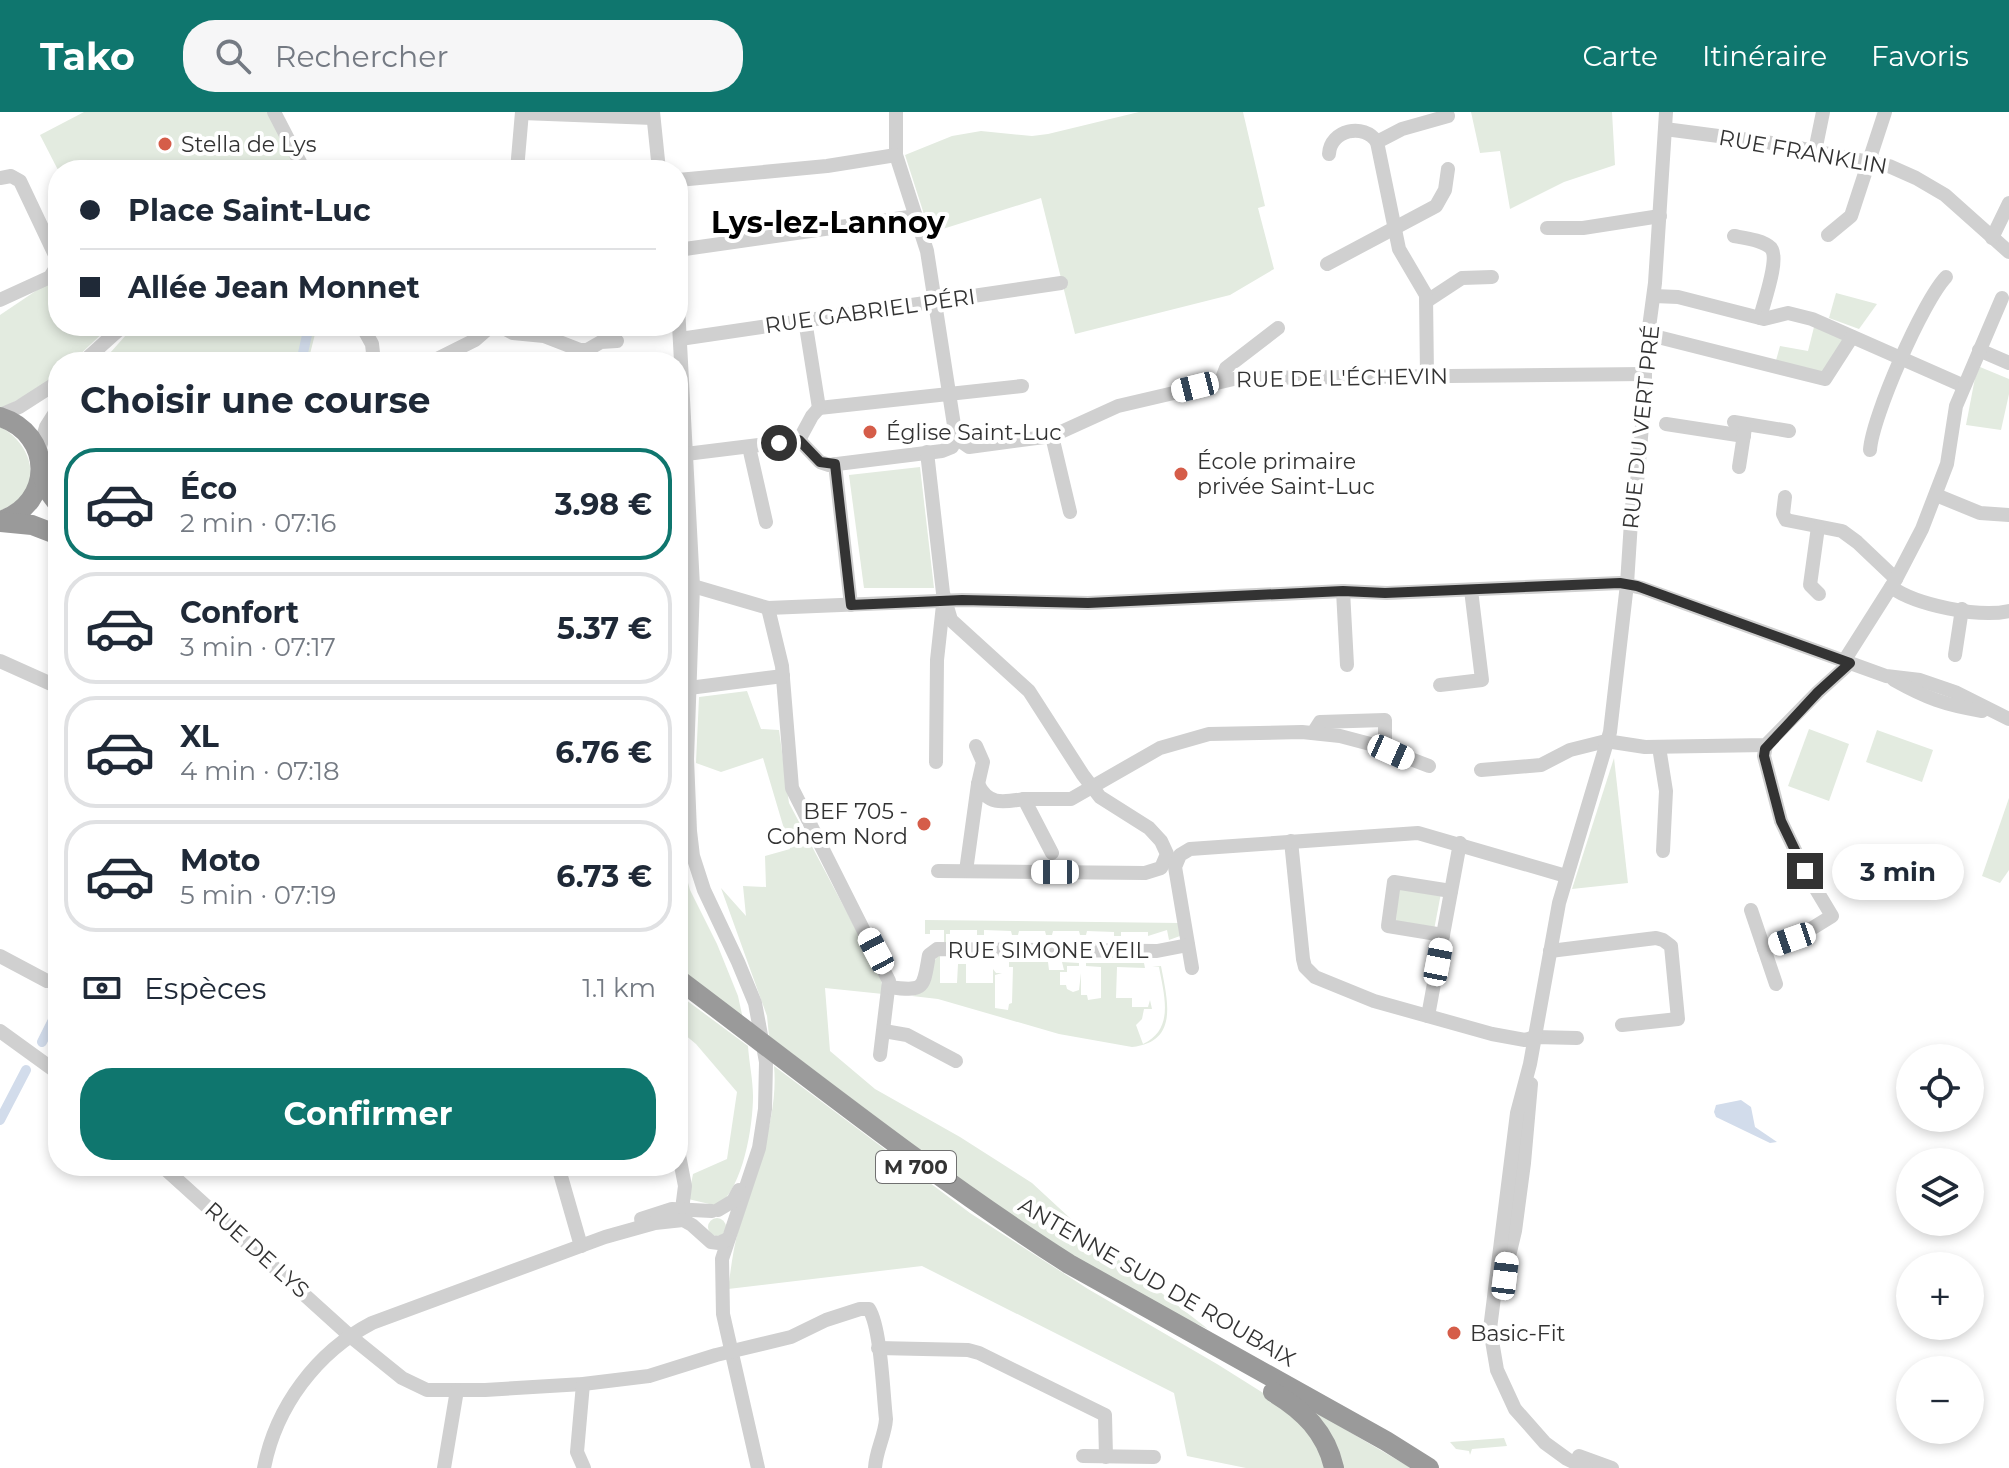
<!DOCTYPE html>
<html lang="fr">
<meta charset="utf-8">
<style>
body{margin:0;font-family:Montserrat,sans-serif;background:#f6f6f7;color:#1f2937;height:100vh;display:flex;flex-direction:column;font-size:30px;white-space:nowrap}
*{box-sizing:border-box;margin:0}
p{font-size:26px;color:#747a83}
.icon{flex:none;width:44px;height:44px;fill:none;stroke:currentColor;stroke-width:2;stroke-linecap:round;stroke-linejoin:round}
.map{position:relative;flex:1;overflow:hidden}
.side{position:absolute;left:48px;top:240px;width:640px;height:824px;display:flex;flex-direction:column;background:#fff;border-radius:32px;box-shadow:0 4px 12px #0003}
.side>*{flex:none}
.hud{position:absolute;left:48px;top:48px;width:640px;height:176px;border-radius:32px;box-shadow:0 4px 12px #0003;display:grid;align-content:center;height:176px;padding:0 32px;background:#fff}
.fabs{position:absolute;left:1896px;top:932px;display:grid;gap:16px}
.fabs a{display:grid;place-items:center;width:88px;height:88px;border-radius:50%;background:#fff;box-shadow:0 4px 12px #0003;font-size:40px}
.end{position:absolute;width:36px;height:36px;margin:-18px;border:10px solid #333;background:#fff;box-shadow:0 0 0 4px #fff}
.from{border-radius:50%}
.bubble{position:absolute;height:56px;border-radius:28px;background:#fff;box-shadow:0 4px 12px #0003;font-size:26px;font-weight:700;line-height:56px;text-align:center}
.car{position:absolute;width:24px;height:48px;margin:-24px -12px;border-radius:10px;box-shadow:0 0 6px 2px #0007;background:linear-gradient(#fff 24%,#345 0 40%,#fff 0 76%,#345 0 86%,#fff 0)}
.hud b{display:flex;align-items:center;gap:28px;height:76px;font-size:30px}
.hud b+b{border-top:2px solid #e0e1e3}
.hud i{width:20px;height:20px;background:#1f2937}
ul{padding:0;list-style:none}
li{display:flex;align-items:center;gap:24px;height:112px;margin:0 16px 12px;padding:0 16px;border:4px solid #e0e1e3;border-radius:32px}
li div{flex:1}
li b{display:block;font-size:30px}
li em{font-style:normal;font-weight:700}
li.current{border-color:#0f766e}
li>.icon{width:72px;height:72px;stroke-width:1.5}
h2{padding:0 32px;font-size:36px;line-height:96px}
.pay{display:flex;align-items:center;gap:20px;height:88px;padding:0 32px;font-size:30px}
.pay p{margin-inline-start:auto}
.cta{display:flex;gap:16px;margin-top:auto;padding:16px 32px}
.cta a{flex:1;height:92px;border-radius:32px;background:#0f766e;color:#fff;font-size:32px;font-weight:700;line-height:92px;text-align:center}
header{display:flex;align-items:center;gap:48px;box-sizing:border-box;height:112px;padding:0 40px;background:#0f766e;color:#fff}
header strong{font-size:38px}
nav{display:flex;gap:44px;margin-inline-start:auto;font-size:28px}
.search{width:560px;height:72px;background:#f6f6f7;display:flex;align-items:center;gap:20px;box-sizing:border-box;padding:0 28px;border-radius:32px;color:#747a83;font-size:30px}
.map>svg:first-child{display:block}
.green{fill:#e3ebe0}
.water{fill:#d2dceb}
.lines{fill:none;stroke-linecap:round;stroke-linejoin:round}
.canal{stroke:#d2dceb;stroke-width:10}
.minor{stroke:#d0d0d0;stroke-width:14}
.highway{stroke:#9a9a9a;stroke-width:20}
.route{stroke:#333;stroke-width:10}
.poi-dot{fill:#d55d49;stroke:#fff;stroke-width:3}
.labels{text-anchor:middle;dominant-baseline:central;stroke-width:8;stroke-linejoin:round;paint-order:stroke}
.shield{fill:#fff;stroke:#707070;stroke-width:2}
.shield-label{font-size:20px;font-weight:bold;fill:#333}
.poi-label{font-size:22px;fill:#333;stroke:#fff;text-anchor:start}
.street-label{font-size:22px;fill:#333;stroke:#fff}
.district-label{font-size:30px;font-weight:bold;fill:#000;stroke:#fff}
</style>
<header>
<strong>Tako</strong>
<div class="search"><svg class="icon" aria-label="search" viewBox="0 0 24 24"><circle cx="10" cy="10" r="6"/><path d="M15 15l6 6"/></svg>Rechercher</div>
<nav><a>Carte</a><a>Itinéraire</a><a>Favoris</a></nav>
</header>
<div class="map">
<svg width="2009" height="1356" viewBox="0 0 2009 1356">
<rect width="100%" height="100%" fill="#fff"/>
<g class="green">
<path d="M84,0H269L298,58H58L40,23Z"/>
<path d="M1139,0H1243L1265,94L1258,96L1274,157L1230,183L1075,222L1041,86L930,121L905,43L952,24L981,19L1032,24L1048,22Z"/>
<path d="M1471,0H1612L1615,53L1564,70L1510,97L1500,39L1480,41Z"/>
<path d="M58,164V214H110L72,250H58V263L44,274L0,297V203Z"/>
<path d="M1836,181L1877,192L1859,217L1829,206Z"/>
<path d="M134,214H317L308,250H102Z"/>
<path d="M1814,215L1846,228L1823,263L1775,252L1780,234L1808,239Z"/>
<path d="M1980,255L2009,267V282L2001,318L1966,313L1975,266Z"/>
<path d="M58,310V379C49,353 45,335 58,310Z"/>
<path d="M0,315C27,328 44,366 17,389C12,393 5,396 0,399Z"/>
<path d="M920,355L934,476H864L849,363Z"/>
<path d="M747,579L761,617L779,618L789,691L881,865L883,882L825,876L830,939L875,977L960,1025L1032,1071L1097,1131L1208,1217L1129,1181L1014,1110L769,924L767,904L721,776L746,804L743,774L766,775L765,744L790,737L763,646L721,660L696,651L699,585Z"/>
<path d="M1809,617L1849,632L1829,689L1788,674Z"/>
<path d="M1877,618L1933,638L1922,670L1866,650Z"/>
<path d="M1614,646L1628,771L1572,777Z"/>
<path d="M2009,686V758L2000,771L1982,764Z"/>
<path d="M678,734L690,778L717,832L738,884L743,907L678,859Z"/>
<path d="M1397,777L1441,781L1434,818L1396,811Z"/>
<path d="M925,808L1180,811V824L1169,828L1167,818L1148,824V820H1121V824H1114V820L1087,819L1086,823H1080L1079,819H1053L1052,823H1046L1045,819H1019L1018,823H1012L1011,819L984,818V823H977V818H950V822H946V831H944V818H930V822H925Z"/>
<path d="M940,842V871H957L958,852H966V871H993V857L996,861H1002L995,863V896L1008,898L1009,892L1012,891L1013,855H1009V850H1048L1049,858H1064L1062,850L1079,851V854H1067V860H1060V873H1066L1067,877L1073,880L1079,878L1081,861V883H1087L1088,888L1101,886V855L1086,854V851H1144L1145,856L1117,855L1116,886H1132V895H1148L1150,888L1152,897H1144L1142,907L1136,913L1143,932C1175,917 1164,883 1159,855H1152L1161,854C1167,887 1180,930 1132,935L1059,922L938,887L912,884C937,878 925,856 940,842Z"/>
<path d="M678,882L748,934C749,950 753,968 753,984C753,1015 743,1075 718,1094L688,1087L693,1062L727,1047L737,980L696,932L678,917Z"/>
<path d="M774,954L970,1101L1088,1177L1217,1252L1292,1299L1324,1339L1327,1356H1246L1187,1344L1174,1281L922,1154L728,1177C731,1157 733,1136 739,1116C753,1065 779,1008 774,954Z"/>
<circle cx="717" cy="1115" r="9"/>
<path d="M1312,1298L1411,1356H1339Z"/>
<path d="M1504,1326L1507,1334L1472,1337L1470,1343L1469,1339L1456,1337L1450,1330Z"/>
</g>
<path class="water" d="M1741,988L1751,995L1755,1015L1777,1030L1770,1031L1716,1005L1714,1000L1716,993Z"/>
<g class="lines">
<g class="canal">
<path d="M301,250L309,214"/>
<path d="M42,930L58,898"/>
<path d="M0,1008L26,958"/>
</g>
<g class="minor">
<path d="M274,0L304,58"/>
<path d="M653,0L659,58"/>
<path d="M896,0V43L927,139L956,326"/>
<path d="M522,1L653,6"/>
<path d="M1665,17L1780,32L1889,54L1916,66L1945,83L2009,140"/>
<path d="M1815,39L1823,0"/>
<path d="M1329,42C1330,18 1364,10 1377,30"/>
<path d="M517,58L522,0"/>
<path d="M0,66L11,64L20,69L56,145L57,154L50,165L0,188"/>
<path d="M678,68L827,54L896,43"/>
<path d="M1547,116H1583L1660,104"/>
<path d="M1828,123L1851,104L1885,0"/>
<path d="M1734,124C1745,126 1763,128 1771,136C1780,147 1763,192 1760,206"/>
<path d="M1992,126L2009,91"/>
<path d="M678,138L916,104"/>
<path d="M1327,152L1436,94L1445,78L1448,57"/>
<path d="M1654,184L1678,185L1764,207L1788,201L1812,207L1964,274"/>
<path d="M1427,189L1462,166L1492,165"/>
<path d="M678,194L693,474L687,647L690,719L693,744L704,778L738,850L755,891L766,950L765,997L759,1036L722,1147L723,1202L758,1356"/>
<path d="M805,208L819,296"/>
<path d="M362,214L372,232L374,250"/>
<path d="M500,214L513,221L544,224L580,238H587L601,230L617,229"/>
<path d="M1650,223L1825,267L1852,225"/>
<path d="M680,227L1061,171"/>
<path d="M1979,238L2009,251"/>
<path d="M83,250L123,214"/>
<path d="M431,250L475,228L491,214"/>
<path d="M1427,264L1426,183L1399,137L1377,30L1402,17L1448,4"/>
<path d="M1221,269L1226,256L1278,216"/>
<path d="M819,296L1022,274"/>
<path d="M0,303L19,295L58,270"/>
<path d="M1734,310L1789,319"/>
<path d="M1666,312L1744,324"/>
<path d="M1052,324L1070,400"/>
<path d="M956,326L969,335L1052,324L1118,294L1238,266L1645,262"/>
<path d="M799,328L820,350L829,353L942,339L952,335L956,326"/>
<path d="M799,328L812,304L819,296"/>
<path d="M749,335L766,410"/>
<path d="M1870,338C1872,305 1923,189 1946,165"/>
<path d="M927,340L943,481L951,508L1029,579L1083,663L1100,685L1149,716L1161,729L1167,742L1161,756L1145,761L938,759"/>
<path d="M38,341L46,315L58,296"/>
<path d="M686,342L799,328"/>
<path d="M835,352L851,493"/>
<path d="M1739,355L1745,316"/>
<path d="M1936,383L1980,401L2009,403"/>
<path d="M1785,385L1783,402L1786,408L1842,419L1857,430L1896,467"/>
<path d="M1818,415L1810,473L1819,482"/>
<path d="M678,473L693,474L768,496L962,488L1088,491L1343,479L1387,481L1620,471L1642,476L1886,564L1920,568L1955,580L2009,607"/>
<path d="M1891,475C1916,493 1979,506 2009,499"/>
<path d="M1343,479L1347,553"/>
<path d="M768,496L782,554L792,676L889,869L880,943"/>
<path d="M1955,543L1962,497"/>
<path d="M0,549L58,575"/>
<path d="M1844,549L1896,467L1922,417L1947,352L1956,294L2002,186"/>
<path d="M1894,568C1926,586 1945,593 1982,599"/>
<path d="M1440,573L1482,568L1471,478"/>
<path d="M689,576L783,564"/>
<path d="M1313,621L1320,610L1385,608V637"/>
<path d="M976,634L983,650L978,672"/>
<path d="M1659,635L1666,679L1663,739"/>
<path d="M936,650L937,548L943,493"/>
<path d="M1481,658L1541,653L1570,638L1606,629L1645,635L1766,633L1818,580L1850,551"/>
<path d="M1024,687H1071L1160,636L1209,622L1302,620L1340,624L1374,633L1429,654"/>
<path d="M1291,729L1303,847L1305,855L1315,865L1374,889L1492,922L1525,928L1535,925L1577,926"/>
<path d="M966,759L978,672C988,694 1004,690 1024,687L1052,741"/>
<path d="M1751,798L1776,872"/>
<path d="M1443,823L1388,814L1394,770L1451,779"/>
<path d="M1764,837L1798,825L1832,804L1805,759L1781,709L1764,644L1766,633"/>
<path d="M1550,839L1656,826L1663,828L1671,834L1678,907L1622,913"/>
<path d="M0,844L47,869"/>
<path d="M1192,856L1175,755L1180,743L1190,737L1418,721L1566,764"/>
<path d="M889,875C926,880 923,876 929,843L937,837L1157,839L1188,833"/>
<path d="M1428,904L1460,731"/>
<path d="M0,919L58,961"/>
<path d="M884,919L907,923L956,949"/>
<path d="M678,1038L685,1074L681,1105"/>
<path d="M162,1054L350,1224L402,1266L427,1278H485L583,1272L649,1264L716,1243L791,1225L826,1208L860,1197H869C881,1216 883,1281 886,1307C885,1324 876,1338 875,1356"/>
<path d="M558,1054L581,1134"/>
<path d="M718,1098L733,1089L739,1078"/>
<path d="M641,1107L672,1097L712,1099"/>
<path d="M1505,1161L1515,1119L1524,1051L1531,972"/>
<path d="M878,1236L968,1238L979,1241L1105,1303L1106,1345"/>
<path d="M583,1272L577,1340L584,1356"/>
<path d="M1083,1344L1154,1345"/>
<path d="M1579,1344L1612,1356"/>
<path d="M264,1356C276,1294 317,1240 372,1211L605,1125L655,1111L683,1108L692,1113L711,1130L719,1131L728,1127"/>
<path d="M444,1356L457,1278"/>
<path d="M1586,1356L1567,1347L1545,1331L1515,1297L1497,1258L1490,1217L1517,1001L1530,952L1559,791L1610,620L1627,472L1632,394L1638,363L1645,276V245L1655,171L1666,0"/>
</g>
<g class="highway">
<path d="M0,305C54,322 54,392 0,409"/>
<path d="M41,358L47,377L58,392"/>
<path d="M0,410L32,413L58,423"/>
<path d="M678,867C807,964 933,1065 1069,1152L1386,1329L1429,1356"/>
<path d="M1273,1280C1303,1298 1326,1320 1334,1356"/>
</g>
</g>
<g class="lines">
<path class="route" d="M779,331L799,328L820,350L835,352L851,493L962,488L1088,491L1343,479L1385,481L1620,471L1637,474L1850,551L1818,580L1765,637L1764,644L1781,709L1805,759"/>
</g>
<g class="poi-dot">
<circle cx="165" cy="32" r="8"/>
<circle cx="870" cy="320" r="8"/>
<circle cx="1181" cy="362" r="8"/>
<circle cx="924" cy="712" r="8"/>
<circle cx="1454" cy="1221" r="8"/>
</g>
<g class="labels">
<rect class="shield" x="876" y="1039" width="80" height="32" rx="6"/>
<g class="shield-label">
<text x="916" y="1055">M 700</text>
</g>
<g class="poi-label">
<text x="181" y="32">Stella de Lys</text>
<text x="886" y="320">Église Saint-Luc</text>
<text x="1197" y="349">École primaire<tspan x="1197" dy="25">privée Saint-Luc</tspan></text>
<text x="908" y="699" text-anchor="end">BEF 705 -<tspan x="908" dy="25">Cohem Nord</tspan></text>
<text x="1470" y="1221">Basic-Fit</text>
</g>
<g class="street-label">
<text transform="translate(1803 40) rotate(10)">RUE FRANKLIN</text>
<text transform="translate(870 199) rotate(-8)">RUE GABRIEL PÉRI</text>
<text transform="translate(1342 266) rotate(-1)">RUE DE L'ÉCHEVIN</text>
<text transform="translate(1641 315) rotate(-84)">RUE DU VERT PRÉ</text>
<text x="1048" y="838">RUE SIMONE VEIL</text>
<text transform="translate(257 1138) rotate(42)">RUE DE LYS</text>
<text transform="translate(1157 1170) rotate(30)">ANTENNE SUD DE ROUBAIX</text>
</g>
<g class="district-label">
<text x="828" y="110">Lys-lez-Lannoy</text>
</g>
</g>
</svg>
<div class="fabs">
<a><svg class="icon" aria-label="locate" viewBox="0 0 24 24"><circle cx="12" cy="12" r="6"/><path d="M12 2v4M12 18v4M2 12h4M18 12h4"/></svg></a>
<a><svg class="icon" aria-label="layers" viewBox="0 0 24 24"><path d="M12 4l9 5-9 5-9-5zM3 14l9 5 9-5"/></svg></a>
<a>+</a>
<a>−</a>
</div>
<i class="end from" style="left:779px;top:331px"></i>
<i class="end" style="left:1805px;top:759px"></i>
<div class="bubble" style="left:1832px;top:732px;width:132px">3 min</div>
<i class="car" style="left:1195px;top:275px;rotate:256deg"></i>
<i class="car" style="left:1391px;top:640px;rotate:114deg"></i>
<i class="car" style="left:1055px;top:760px;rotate:270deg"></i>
<i class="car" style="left:1792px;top:827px;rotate:251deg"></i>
<i class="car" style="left:876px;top:839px;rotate:332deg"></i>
<i class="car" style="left:1438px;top:850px;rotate:11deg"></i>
<i class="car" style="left:1505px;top:1164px;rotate:7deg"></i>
<div class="hud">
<b><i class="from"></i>Place Saint-Luc</b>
<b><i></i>Allée Jean Monnet</b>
</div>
<section class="side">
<h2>Choisir une course</h2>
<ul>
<li class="current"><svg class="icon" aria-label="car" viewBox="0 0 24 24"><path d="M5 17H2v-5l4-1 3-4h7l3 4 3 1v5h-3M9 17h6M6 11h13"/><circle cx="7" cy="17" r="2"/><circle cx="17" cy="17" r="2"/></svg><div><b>Éco</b><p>2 min · 07:16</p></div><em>3.98 €</em></li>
<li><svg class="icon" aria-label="car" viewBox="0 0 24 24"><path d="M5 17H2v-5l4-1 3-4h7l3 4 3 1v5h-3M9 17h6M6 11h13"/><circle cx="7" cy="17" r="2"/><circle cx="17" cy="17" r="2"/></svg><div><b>Confort</b><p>3 min · 07:17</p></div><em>5.37 €</em></li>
<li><svg class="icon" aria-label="car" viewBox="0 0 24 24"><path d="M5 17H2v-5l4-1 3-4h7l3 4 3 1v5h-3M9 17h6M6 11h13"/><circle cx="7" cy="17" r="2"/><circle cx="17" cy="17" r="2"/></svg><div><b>XL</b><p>4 min · 07:18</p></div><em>6.76 €</em></li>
<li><svg class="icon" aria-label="car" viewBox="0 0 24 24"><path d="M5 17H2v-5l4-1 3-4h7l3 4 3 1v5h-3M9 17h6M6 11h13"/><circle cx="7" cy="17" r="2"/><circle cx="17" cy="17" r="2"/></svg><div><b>Moto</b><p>5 min · 07:19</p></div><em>6.73 €</em></li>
</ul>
<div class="pay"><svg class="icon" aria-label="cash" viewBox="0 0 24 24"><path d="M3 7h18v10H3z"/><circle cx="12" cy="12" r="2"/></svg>Espèces<p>1.1 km</p></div>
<div class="cta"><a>Confirmer</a></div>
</section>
</div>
